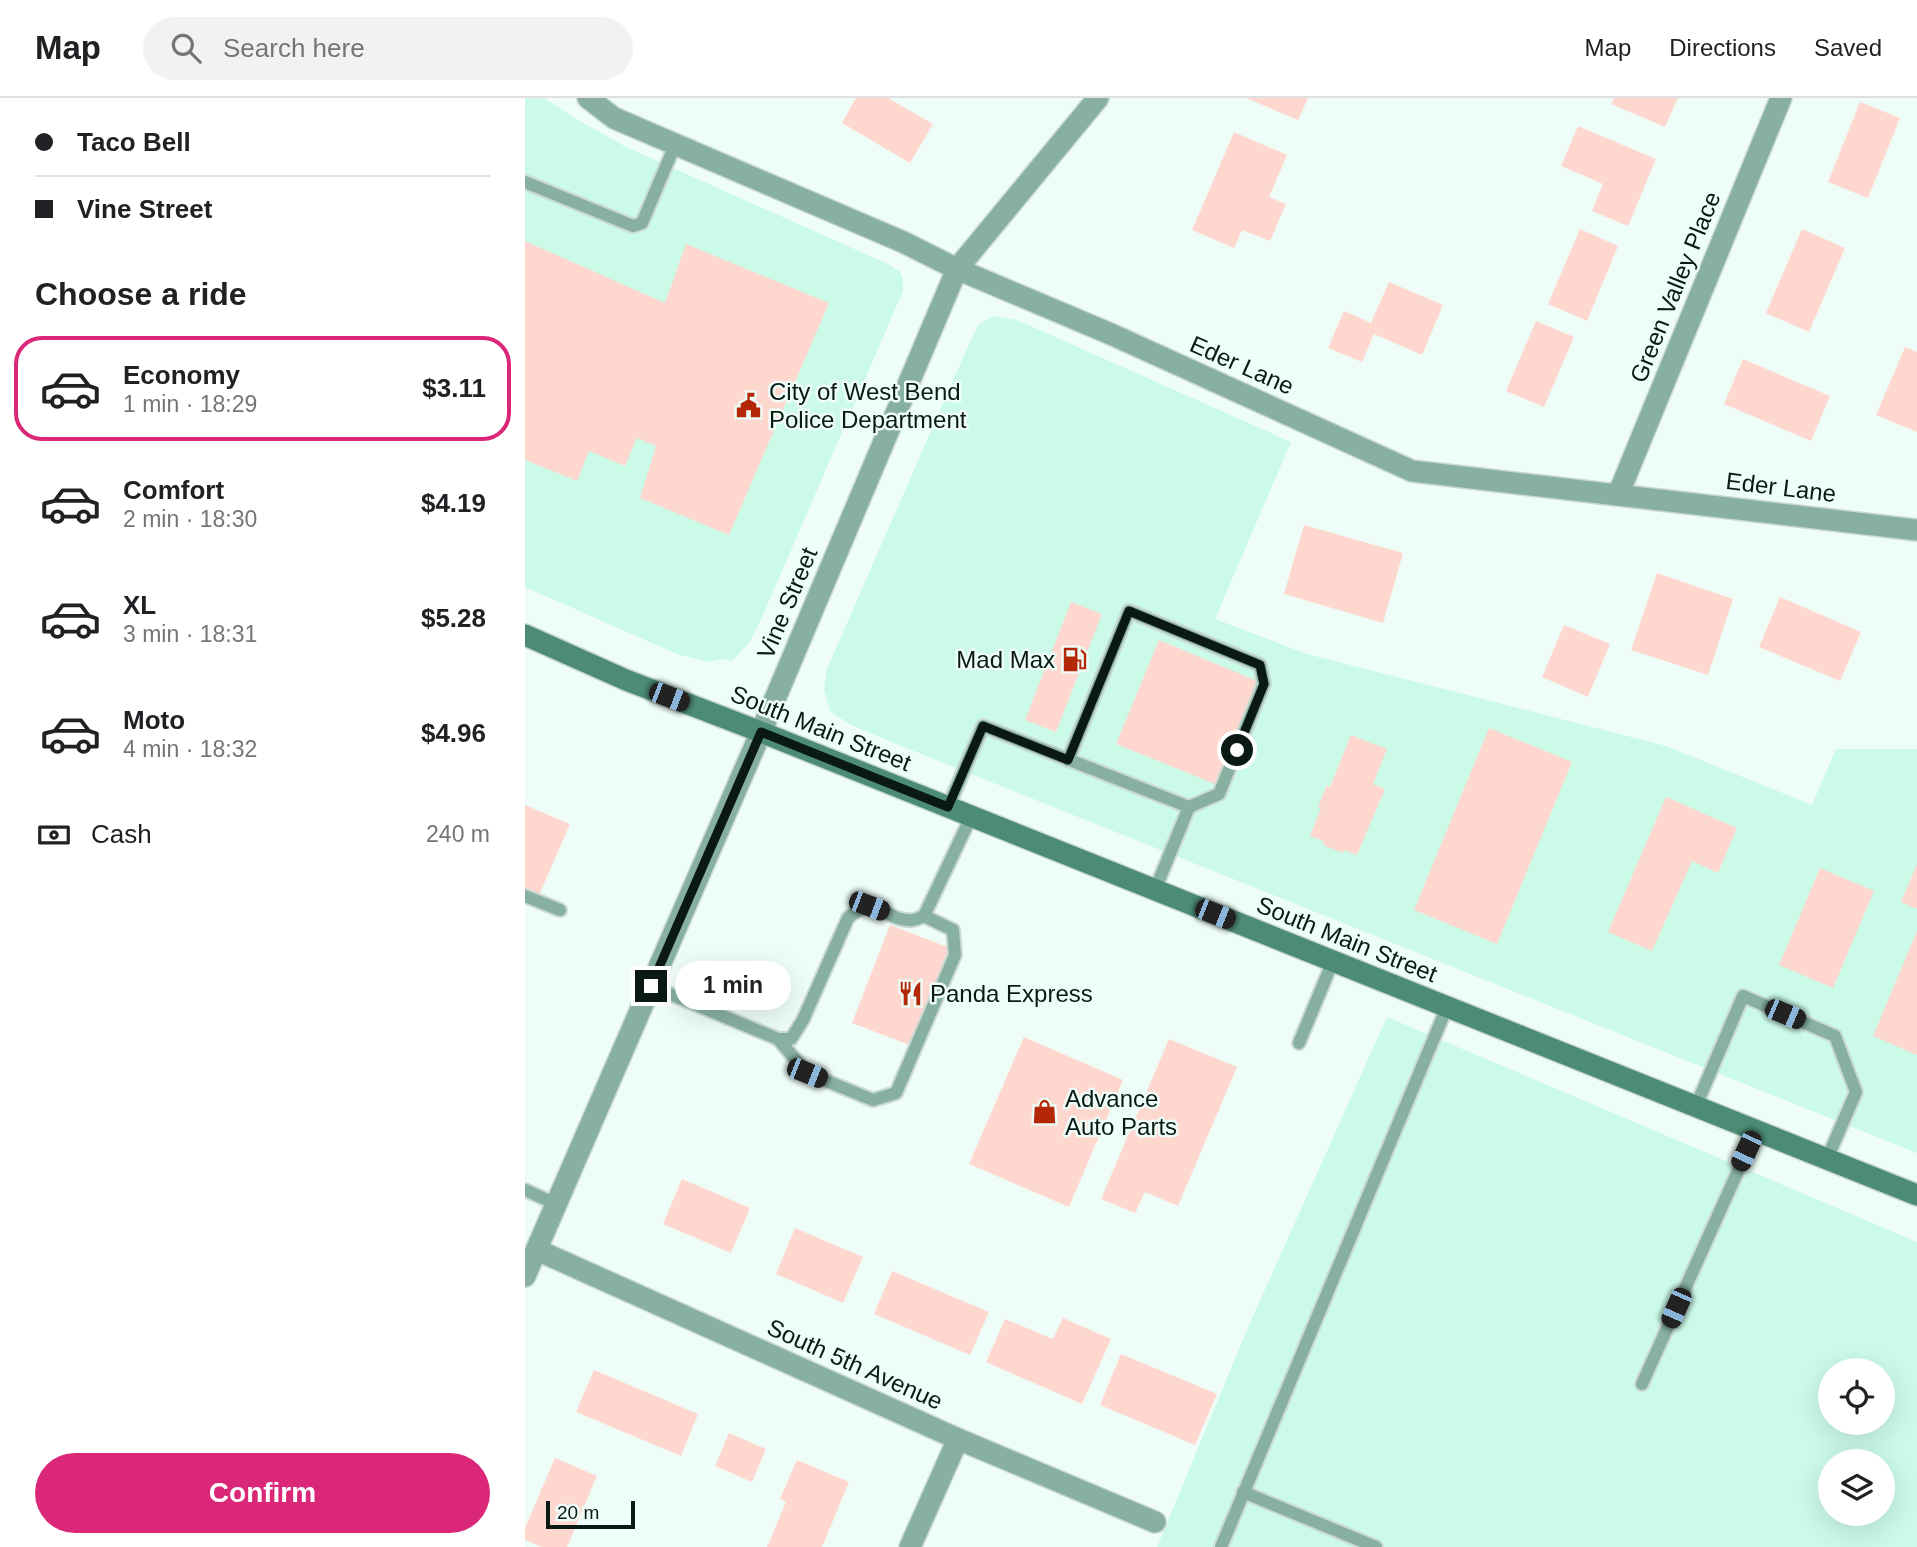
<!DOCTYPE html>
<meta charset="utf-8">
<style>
body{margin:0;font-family:Helvetica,sans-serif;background:#f2f2f2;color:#202124;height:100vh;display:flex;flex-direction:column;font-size:26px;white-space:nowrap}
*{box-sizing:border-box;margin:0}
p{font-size:23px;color:#757577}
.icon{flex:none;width:38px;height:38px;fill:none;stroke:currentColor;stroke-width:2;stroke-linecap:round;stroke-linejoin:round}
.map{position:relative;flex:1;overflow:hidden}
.sheet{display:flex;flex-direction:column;background:#fff;width:525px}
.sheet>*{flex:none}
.guide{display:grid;align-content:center;height:154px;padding:0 35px;background:#fff}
.tools{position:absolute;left:1293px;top:1260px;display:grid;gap:14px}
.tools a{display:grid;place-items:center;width:77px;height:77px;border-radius:50%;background:#fff;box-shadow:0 7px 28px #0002;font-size:35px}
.scale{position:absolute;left:21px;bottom:18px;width:89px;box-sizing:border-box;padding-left:7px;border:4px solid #0b1914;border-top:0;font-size:19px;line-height:24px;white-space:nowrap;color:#0b1914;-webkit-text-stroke:5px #eefdf7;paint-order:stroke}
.end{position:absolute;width:32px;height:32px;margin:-16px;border:9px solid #0b1914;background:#fff;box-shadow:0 0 0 4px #fff}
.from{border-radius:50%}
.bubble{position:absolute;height:49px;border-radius:24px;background:#fff;box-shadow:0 7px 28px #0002;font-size:23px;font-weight:700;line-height:49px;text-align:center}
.car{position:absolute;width:21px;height:42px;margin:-21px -10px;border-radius:9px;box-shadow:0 0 5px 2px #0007;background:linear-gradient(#222 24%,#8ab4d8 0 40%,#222 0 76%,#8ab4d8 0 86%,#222 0)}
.guide b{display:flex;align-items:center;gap:24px;height:66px;font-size:26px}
.guide b+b{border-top:2px solid #e0e0e0}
.guide i{width:18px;height:18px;background:#202124}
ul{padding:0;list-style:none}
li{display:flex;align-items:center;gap:21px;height:105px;margin:0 14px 10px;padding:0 21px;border:4px solid transparent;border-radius:28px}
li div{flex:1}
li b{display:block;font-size:26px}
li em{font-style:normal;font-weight:700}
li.active{border-color:#db2777}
li>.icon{width:63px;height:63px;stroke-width:1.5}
h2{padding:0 35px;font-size:32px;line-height:84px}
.pay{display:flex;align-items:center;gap:18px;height:77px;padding:0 35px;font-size:26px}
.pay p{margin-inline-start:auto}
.primary-button{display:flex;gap:14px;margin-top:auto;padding:14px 35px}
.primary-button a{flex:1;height:80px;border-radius:42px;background:#db2777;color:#fff;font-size:28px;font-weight:700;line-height:80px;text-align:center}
header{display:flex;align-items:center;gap:42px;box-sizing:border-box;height:98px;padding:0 35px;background:#fff;border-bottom:2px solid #e0e0e0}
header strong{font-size:33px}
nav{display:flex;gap:38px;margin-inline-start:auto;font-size:24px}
.search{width:490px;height:63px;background:#f2f2f2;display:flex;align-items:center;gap:18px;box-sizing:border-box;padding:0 24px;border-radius:38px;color:#757577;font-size:26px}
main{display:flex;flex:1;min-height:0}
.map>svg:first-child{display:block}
.built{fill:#cbfae8;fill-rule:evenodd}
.building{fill:#fed8cf}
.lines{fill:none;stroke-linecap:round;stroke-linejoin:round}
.lane-casing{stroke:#cad9d3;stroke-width:16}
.street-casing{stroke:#cad9d3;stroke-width:24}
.secondary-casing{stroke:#cad9d3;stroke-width:24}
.lane{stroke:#87b0a0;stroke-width:12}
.street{stroke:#87b0a0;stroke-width:21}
.secondary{stroke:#4c8c76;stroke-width:21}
.route{stroke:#0b1914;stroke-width:9}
.labels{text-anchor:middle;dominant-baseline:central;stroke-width:5;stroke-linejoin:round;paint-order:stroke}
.street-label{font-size:24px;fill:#0b1914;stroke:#eefdf7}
.poi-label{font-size:24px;fill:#0b1914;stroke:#eefdf7;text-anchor:start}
</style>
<header>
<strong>Map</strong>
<div class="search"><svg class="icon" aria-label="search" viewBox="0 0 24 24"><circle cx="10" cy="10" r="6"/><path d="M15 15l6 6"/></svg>Search here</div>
<nav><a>Map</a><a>Directions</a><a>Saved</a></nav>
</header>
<main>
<section class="sheet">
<div class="guide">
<b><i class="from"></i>Taco Bell</b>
<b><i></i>Vine Street</b>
</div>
<h2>Choose a ride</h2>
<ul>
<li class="active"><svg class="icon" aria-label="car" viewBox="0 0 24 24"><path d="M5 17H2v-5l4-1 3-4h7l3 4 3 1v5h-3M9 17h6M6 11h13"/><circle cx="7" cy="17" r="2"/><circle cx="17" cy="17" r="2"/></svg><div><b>Economy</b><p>1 min · 18:29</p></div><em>$3.11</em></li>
<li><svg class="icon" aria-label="car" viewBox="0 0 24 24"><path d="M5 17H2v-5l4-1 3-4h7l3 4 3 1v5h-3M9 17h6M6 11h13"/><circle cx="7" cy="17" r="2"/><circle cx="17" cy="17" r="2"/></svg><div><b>Comfort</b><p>2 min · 18:30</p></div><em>$4.19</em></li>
<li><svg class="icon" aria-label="car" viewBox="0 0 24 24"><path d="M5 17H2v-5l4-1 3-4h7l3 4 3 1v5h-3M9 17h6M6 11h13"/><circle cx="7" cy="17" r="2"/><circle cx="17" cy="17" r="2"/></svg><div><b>XL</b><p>3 min · 18:31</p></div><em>$5.28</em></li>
<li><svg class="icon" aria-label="car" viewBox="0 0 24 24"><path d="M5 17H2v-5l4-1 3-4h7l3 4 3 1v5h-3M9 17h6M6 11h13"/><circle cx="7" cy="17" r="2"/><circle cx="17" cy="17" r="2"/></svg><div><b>Moto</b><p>4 min · 18:32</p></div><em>$4.96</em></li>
</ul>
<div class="pay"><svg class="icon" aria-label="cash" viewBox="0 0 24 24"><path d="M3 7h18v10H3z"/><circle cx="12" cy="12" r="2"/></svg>Cash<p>240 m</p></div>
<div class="primary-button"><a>Confirm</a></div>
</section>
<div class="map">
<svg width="1392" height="1449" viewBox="0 0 1392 1449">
<rect width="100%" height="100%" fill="#eefdf7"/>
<g class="built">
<path d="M0,0H19L53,22L101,49L363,166L375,174L378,182V193L238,517L224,545L207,563L198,561L183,564L152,556L0,489Z"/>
<path d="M468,218L492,222L766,344L690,521L782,556L1141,648L1287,707L1311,651H1392V1055L369,645L326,627L305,613L299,591L302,571L444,246L454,226Z"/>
<path d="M862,919L1392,1144V1449H632L725,1225ZM1306,1272H1358V1325H1306ZM1306,1363H1358V1416H1306Z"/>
</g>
<g class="building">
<path d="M331,0H363L408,26L385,65L317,25Z"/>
<path d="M721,0H783L773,22Z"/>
<path d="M1089,0H1153L1140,29L1086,6Z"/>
<path d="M1335,4L1375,20L1343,100L1303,84Z"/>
<path d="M1053,28L1131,61L1103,128L1067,113L1078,86L1036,68Z"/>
<path d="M709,34L762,57L744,99L761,106L745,143L717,132L709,150L667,132Z"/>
<path d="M1055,131L1093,148L1062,223L1023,206Z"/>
<path d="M1277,131L1320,150L1284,234L1241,215Z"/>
<path d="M0,143L140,205L161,146L304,205L204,437L115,400L131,348L112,340L100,368L64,353L52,383L0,362Z"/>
<path d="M864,184L918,207L897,257L849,236L837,264L803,250L819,213L846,225Z"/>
<path d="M1011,223L1049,239L1019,309L981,293Z"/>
<path d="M1380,249L1392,254V334L1351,317Z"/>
<path d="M1218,261L1305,298L1286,343L1199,306Z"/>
<path d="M779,427L878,455L858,525L759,496Z"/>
<path d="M1132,475L1208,501L1183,577L1106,552Z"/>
<path d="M1255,499L1336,534L1315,583L1234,549Z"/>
<path d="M546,504L577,516L531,634L500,622Z"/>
<path d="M1039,527L1085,546L1063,599L1017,579Z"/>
<path d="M634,542L732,583L690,686L591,646Z"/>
<path d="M964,630L1047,664L972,846L889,812Z"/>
<path d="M826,637L862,651L848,686L860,691L832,757L819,752L818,755L798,747L799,743L785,738L796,710L793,709L802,687L805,689Z"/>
<path d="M1141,699L1212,730L1193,775L1167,763L1127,853L1083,834Z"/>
<path d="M0,707L45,726L12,802L0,797Z"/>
<path d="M1392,766V811L1376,804Z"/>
<path d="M1295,770L1349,793L1308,890L1254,867Z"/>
<path d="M365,827L425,850L387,948L327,925Z"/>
<path d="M1392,833V957L1348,938Z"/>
<path d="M499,939L598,982L544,1109L444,1066Z"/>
<path d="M644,941L712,969L653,1108L620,1094L610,1115L576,1101Z"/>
<path d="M157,1081L225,1110L206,1155L138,1126Z"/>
<path d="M270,1130L338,1159L318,1205L251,1176Z"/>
<path d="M367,1173L464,1214L445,1257L349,1216Z"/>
<path d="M538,1220L586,1241L557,1306L461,1264L480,1221L528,1241Z"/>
<path d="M596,1256L692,1296L670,1347L575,1307Z"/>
<path d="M69,1272L173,1316L156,1358L51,1314Z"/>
<path d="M204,1335L241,1351L227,1384L190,1368Z"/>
<path d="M30,1360L72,1378L42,1449H17L0,1442V1430Z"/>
<path d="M272,1362L324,1384L297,1449H242L261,1404L255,1401Z"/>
</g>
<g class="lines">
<defs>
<g id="lane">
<path d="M0,84L108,128L117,125L150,47"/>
<path d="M543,662L604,513L735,567L739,586L694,696L664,709"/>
<path d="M423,709L458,628L664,709L630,792"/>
<path d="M0,798L35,812"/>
<path d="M126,888L253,941H266L278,922L323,820C353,793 360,825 388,822C392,822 395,819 399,818L446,719"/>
<path d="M253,941L282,975L348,1002L371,995L430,857L428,832L399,818"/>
<path d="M774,945L808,863"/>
<path d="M1171,1008L1218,898L1310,938L1331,994L1302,1061"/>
<path d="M0,1092L31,1106"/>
<path d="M1117,1286L1231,1033"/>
<path d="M718,1394L851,1449"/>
<path d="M696,1449L922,909"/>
</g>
<g id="street">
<path d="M63,0L89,20L378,144L432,171L588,237L887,373L1392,432"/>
<path d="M1093,397L1256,0"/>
<path d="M12,1152L433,1341L630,1424"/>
<path d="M0,1178L236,634L432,171L573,0"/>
<path d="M385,1449L433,1341"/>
</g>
<path id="secondary" d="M0,537L101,582L236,634L1392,1097"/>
</defs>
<use href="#lane" class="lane-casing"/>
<use href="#street" class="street-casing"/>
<use href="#secondary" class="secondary-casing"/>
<use href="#lane" class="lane"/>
<use href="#street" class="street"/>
<use href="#secondary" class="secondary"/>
</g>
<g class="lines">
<path class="route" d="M126,888L236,634L423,709L458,628L543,662L604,513L735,567L739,586L712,652"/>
</g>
<defs>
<symbol id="civic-bare" viewBox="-9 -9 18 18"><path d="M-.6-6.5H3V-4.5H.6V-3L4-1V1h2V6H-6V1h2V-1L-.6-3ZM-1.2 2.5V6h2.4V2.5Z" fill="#b32706" stroke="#eefdf7" stroke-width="2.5" paint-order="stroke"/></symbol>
<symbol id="fuel-bare" viewBox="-9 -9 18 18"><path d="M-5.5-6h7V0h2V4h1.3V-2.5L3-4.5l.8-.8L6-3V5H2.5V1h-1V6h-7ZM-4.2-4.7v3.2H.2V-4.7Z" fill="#b32706" stroke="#eefdf7" stroke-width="2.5" paint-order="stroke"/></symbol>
<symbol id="restaurant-bare" viewBox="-9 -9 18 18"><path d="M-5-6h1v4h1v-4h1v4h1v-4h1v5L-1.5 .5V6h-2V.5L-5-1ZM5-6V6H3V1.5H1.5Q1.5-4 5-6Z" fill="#b32706" stroke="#eefdf7" stroke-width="2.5" paint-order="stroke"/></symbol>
<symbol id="shop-bare" viewBox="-9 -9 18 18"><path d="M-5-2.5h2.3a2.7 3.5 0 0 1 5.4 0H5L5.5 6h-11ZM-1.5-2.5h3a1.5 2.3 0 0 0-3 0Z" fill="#b32706" stroke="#eefdf7" stroke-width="2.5" paint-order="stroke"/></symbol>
</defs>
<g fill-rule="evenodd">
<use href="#civic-bare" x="206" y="290" width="35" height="35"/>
<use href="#fuel-bare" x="532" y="544" width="35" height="35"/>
<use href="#restaurant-bare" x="368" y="878" width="35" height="35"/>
<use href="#shop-bare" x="502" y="996" width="35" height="35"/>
</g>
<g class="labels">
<g class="street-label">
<text transform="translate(1150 189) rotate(-68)">Green Valley Place</text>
<text transform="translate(717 267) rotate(24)">Eder Lane</text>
<text transform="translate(1256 389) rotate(7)">Eder Lane</text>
<text transform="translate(262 505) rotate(-67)">Vine Street</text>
<text transform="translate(296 630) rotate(22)">South Main Street</text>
<text transform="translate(822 841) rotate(22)">South Main Street</text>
<text transform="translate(330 1266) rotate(24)">South 5th Avenue</text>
</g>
<g class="poi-label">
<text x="244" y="293">City of West Bend<tspan x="244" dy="28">Police Department</tspan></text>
<text x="530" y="561" text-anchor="end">Mad Max</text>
<text x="405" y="895">Panda Express</text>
<text x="540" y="1000">Advance<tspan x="540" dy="28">Auto Parts</tspan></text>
</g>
</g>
</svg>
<div class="tools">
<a><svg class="icon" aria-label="locate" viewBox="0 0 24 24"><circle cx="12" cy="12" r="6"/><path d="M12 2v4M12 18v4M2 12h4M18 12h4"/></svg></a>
<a><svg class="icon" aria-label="layers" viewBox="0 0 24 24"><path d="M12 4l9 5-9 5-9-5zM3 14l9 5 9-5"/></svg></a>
</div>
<div class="scale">20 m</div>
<i class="end from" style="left:712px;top:652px"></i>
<i class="end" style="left:126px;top:888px"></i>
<div class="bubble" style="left:150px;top:863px;width:116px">1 min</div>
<i class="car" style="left:144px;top:599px;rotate:111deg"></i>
<i class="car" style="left:344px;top:808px;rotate:111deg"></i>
<i class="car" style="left:690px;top:816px;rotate:112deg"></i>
<i class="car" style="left:1260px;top:916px;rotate:113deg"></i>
<i class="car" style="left:282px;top:975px;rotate:112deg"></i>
<i class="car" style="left:1221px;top:1053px;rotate:205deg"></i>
<i class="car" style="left:1151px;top:1210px;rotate:204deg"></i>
</div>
</main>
